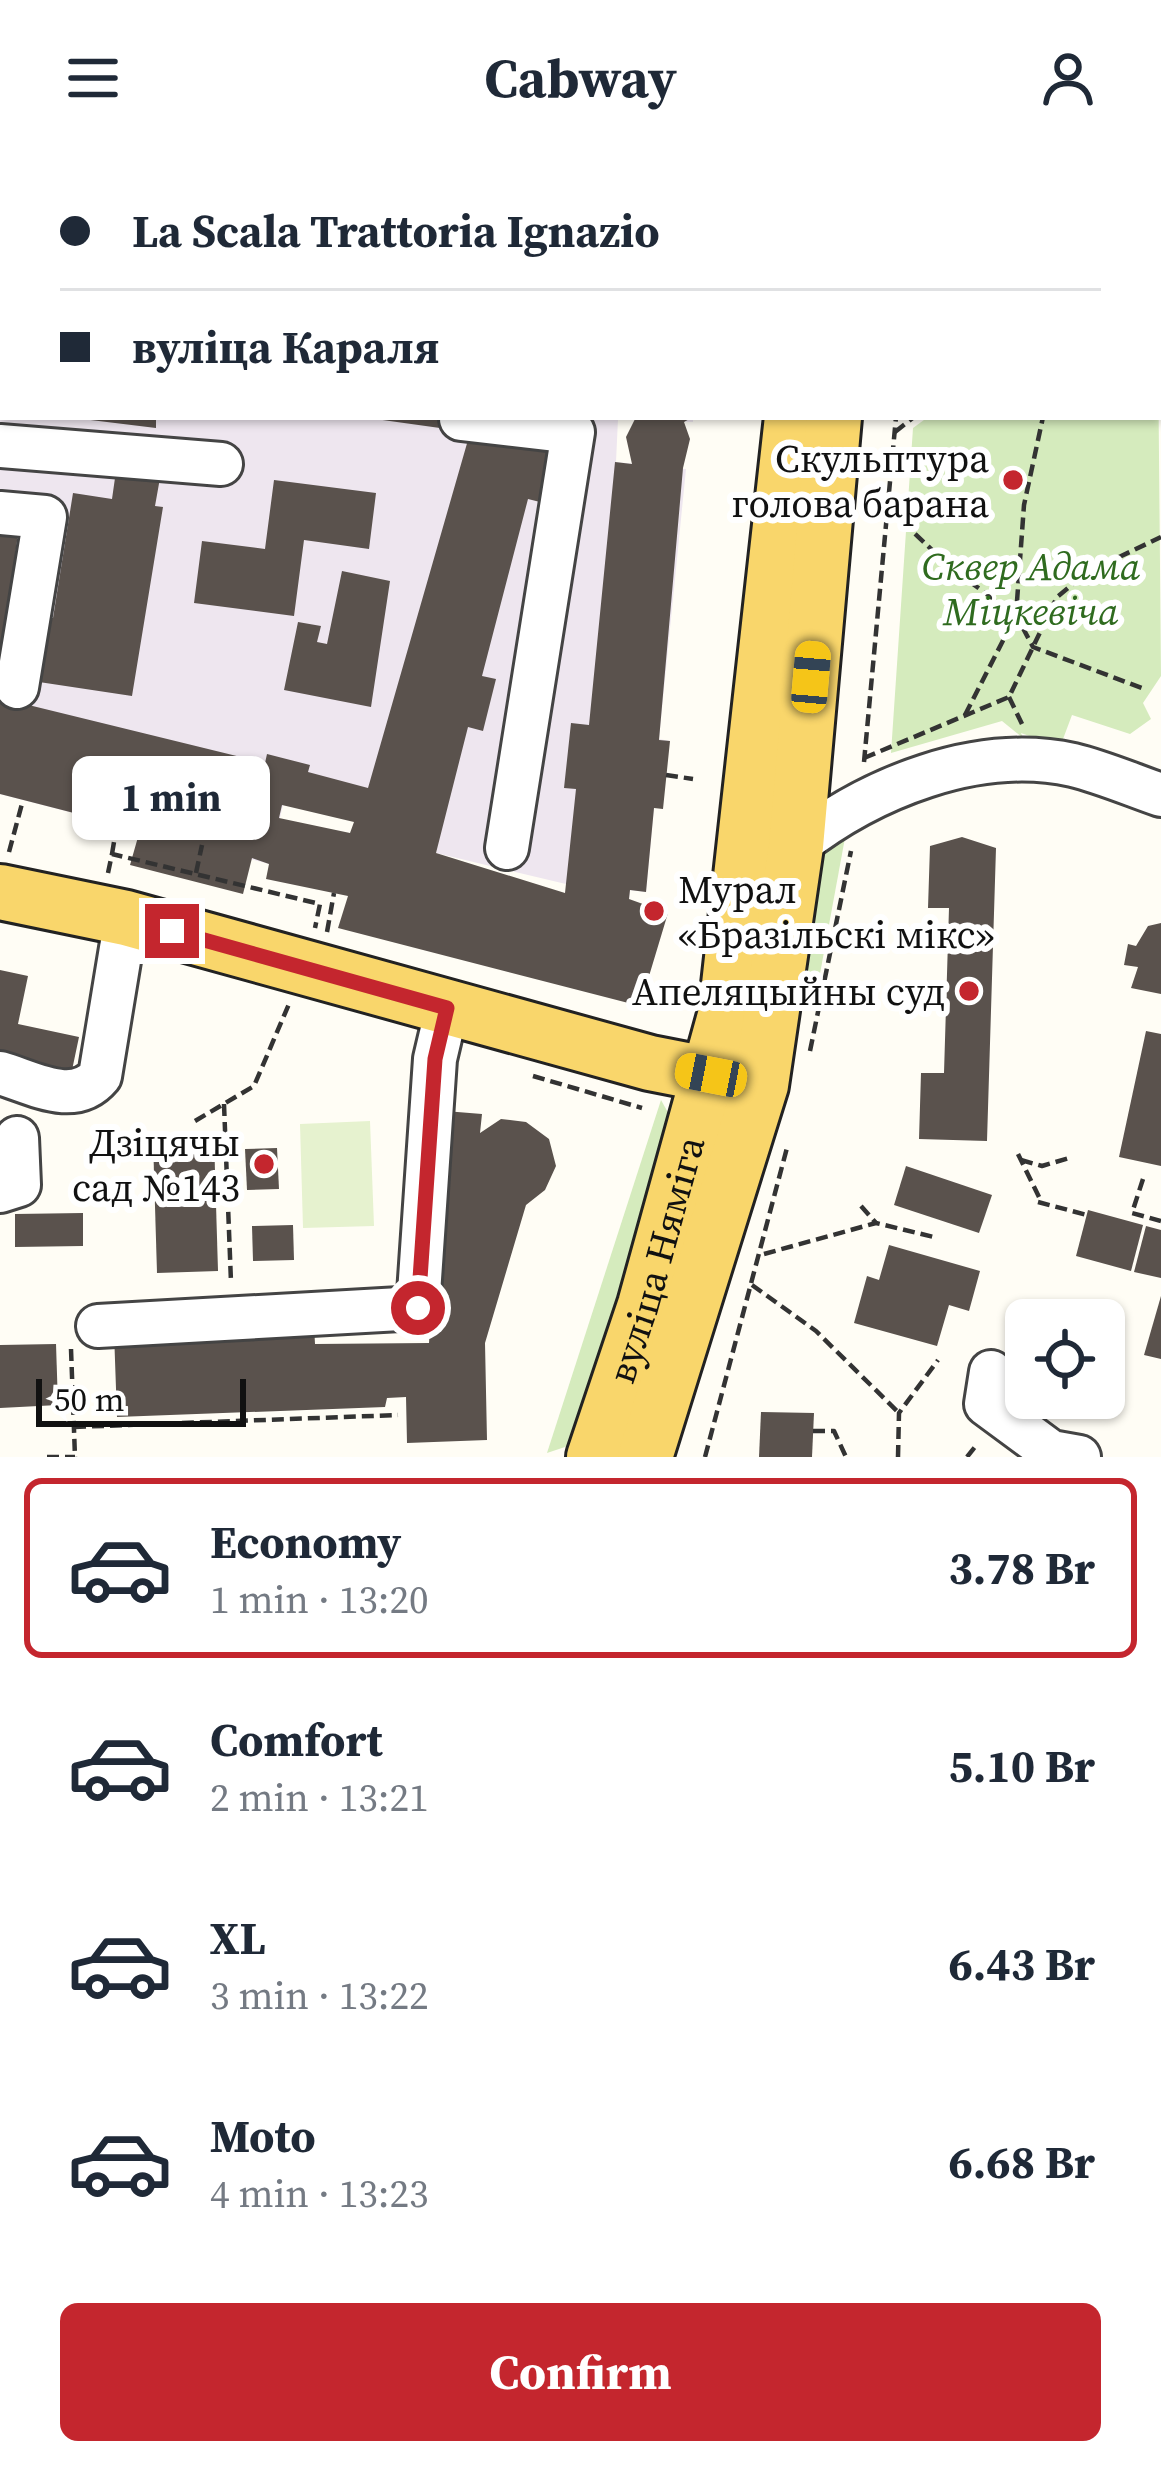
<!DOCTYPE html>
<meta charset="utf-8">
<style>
body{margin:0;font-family:"Source Serif 4",serif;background:#f6f6f7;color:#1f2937;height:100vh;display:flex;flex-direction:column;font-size:45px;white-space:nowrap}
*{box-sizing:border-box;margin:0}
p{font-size:39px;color:#747a83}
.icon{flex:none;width:66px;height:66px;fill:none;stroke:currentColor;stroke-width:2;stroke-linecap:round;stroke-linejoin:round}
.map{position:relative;height:1301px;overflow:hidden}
.sheet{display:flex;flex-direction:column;background:#fff;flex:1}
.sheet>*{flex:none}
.top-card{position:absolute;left:0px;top:0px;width:1161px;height:264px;box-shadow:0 3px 9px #0004;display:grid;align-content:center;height:264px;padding:0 60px;background:#fff}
.tools{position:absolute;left:1005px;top:1143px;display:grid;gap:24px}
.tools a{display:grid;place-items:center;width:120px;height:120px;border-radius:18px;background:#fff;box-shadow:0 3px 9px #0004;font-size:60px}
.scale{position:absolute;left:36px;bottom:30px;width:210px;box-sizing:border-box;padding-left:12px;border:6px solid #111;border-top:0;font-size:33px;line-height:42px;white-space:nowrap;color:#111;-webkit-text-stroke:9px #fff;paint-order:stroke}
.end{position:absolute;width:54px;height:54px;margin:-27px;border:15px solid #c4262e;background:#fff;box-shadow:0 0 0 6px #fff}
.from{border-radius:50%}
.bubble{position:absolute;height:84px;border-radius:18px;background:#fff;box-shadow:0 3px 9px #0004;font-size:39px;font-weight:700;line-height:84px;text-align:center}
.car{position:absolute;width:36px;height:72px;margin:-36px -18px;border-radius:15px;box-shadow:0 0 9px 3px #0007;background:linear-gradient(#f5c518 24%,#345 0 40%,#f5c518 0 76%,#345 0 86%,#f5c518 0)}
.top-card b{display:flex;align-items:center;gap:42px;height:114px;font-size:45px}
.top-card b+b{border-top:3px solid #e0e1e3}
.top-card i{width:30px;height:30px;background:#1f2937}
ul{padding:21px 0 0;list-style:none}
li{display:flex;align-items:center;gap:36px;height:180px;margin:0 24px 18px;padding:0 36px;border:6px solid transparent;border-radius:18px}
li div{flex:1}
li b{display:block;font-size:45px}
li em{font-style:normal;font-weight:700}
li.current{border-color:#c4262e}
li>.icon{width:108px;height:108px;stroke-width:1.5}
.button{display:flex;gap:24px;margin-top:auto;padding:24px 60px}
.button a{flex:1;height:138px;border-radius:18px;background:#c4262e;color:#fff;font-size:48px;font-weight:700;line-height:138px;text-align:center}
header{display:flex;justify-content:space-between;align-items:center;height:156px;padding:0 60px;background:#fff;font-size:54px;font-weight:700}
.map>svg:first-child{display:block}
.industrial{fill:#eee6ef}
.green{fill:#d5ebbd}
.pitch{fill:#e6f2cf}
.building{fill:#5a524d;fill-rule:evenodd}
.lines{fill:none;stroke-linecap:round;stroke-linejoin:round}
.minor-casing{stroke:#444;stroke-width:48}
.major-casing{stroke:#222;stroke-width:60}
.path{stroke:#333;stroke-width:4.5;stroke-dasharray:12 6;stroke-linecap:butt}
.minor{stroke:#fff;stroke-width:42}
.major{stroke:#f9d66b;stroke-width:54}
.route{stroke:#c4262e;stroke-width:15}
.poi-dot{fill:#c4262e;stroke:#fff;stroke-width:4.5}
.labels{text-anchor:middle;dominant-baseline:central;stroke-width:12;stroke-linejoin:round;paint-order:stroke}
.poi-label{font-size:39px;fill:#111;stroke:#fff;text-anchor:end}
.park-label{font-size:39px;font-style:italic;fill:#2f6b1f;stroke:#fff}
.street-label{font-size:39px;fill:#111;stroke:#fff}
</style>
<header><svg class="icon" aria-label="menu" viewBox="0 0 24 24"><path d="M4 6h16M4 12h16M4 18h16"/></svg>Cabway<svg class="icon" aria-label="person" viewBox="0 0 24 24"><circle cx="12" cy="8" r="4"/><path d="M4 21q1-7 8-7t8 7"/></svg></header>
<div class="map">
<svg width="1161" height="1301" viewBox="0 0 1161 1301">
<rect width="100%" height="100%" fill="#fffdf5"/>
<path class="industrial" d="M0,170L3,261H693V266L618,263L616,306L686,313L659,583L670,585L654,652L646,736L630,734L629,743L436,697L439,681L283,649L269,708L0,638Z"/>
<g class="green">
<path d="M1158,189L1161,520L1143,547L1151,563L1130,578L1072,559L1060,591L1021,577L1023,582L1002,565L891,597L913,272L928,261H1158Z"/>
<path d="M847,671L817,834L797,836L817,700Z"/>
<path d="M661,944L671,962L672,982L571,1289L547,1297Z"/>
</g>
<path class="pitch" d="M370,965L374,1070L303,1072L300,968Z"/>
<g class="building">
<path d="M66,261H156V272Z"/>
<path d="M361,261H441L440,272Z"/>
<path d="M636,261H693L684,266L690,283L683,312L659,584L670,585L663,653L654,652L646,736L630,734L629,743L668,757L640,850L338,772L348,740L266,723L269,708L252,702L243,738L130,709L140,674L0,638V542L265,607L267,598L310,609L308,616L368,632L472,270L554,291L540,346L528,343L482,520L496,523L483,575L468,571L436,697L565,737L576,633L564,632L571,567L589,569L615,306L632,308L626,281ZM282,649L354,666L350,677L279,662Z"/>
<path d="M116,315L160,322L155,350L163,351L132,540L39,526L40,460L53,462L73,337L112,343Z"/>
<path d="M274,324L376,337L369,393L304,384L294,460L194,447L202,385L265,393Z"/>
<path d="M0,368L19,370L3,490H0Z"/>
<path d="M342,415L390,425L371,551L284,534L298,466L321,470L317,486L327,488Z"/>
<path d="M962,681L996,692L987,985L919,983L921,917H944L949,752H928L930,690Z"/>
<path d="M1161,767V838L1131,832L1138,811L1124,809L1128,788L1136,790L1148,770Z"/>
<path d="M0,814L28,820L18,868L79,881L71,919L0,904Z"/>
<path d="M1146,875L1161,878V1010L1119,1001Z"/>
<path d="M445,955L482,958L480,977L501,963L526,966L549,983L556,1010L545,1034L526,1049L485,1187L487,1284L407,1287L406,1241L387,1242L385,1251L117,1261L114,1176L314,1169L315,1188L429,1187Z"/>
<path d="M214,982L218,1115L157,1117L153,984Z"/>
<path d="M277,992L279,1033L247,1034L245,993Z"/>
<path d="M906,1010L992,1039L979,1077L894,1049Z"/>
<path d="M1088,1054L1143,1069L1131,1115L1076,1100Z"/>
<path d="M83,1057V1090L15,1091V1058Z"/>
<path d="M293,1069L294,1104L253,1105L252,1070Z"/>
<path d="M1146,1070L1161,1074V1122L1134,1116Z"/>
<path d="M889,1089L980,1115L969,1155L949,1149L937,1190L854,1167L867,1120L879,1124Z"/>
<path d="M1161,1140V1203L1144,1199Z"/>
<path d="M56,1188L58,1249L0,1252V1189Z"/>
<path d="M761,1256L814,1257L812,1301H759Z"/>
</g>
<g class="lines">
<defs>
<g id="minor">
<path d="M336,3V0"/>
<path d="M506,3V0"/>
<path d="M0,104L3,105"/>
<path d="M1158,121L1161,122"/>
<path d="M461,263L573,276L507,692"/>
<path d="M0,290L221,308"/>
<path d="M0,357L45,361L17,531"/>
<path d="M796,690C870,632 977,588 1073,609C1102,616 1132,629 1161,639"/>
<path d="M0,917C34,927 74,951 100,920L126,762"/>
<path d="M0,1035L19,1029L17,982"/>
<path d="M98,1170L418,1152L435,903L447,852"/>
<path d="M991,1216L986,1248L1051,1296L1079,1301"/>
</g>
<g id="major">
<path d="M899,0L913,3"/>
<path d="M1133,0L1150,3"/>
<path d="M809,3V0"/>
<path d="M1158,46L1161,47"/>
<path d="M0,736L126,762L650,907L747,926"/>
<path id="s1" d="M594,1301L645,1149L726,856L792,261"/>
<path d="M645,1301L761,929L796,690L834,261"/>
</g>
</defs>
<use href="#minor" class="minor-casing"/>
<use href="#major" class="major-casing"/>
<g class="path">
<path d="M180,0V3"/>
<path d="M649,0L670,3"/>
<path d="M1158,180H1161"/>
<path d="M895,276L914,261"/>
<path d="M889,353L952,413L1016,459L1033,491L1147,534"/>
<path d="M1009,541L1022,568"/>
<path d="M965,559L1016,459L1024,349L1043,261"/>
<path d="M864,602L1009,541L1057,441L1088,416L1161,381"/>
<path d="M864,606L896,261"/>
<path d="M666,619L693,623"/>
<path d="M9,696L23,644"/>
<path d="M112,698L117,668"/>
<path d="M108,717L112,698L320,748L315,772"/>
<path d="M196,717L202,689"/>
<path d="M327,776L334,737"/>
<path d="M810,895L851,695"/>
<path d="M533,920L642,952"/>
<path d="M224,948L231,1126"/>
<path d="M195,965L254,930L289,848"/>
<path d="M1018,998L1039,1041"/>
<path d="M1021,1004L1042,1010L1069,1002"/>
<path d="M1143,1023L1132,1057L1161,1065"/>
<path d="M1038,1046L1087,1059"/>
<path d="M861,1050L876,1067"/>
<path d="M764,1098L876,1067L938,1082"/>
<path d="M752,1129L816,1175L899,1257"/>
<path d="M71,1193L75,1301"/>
<path d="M74,1271L398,1259"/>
<path d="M813,1275H834L846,1301"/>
<path d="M47,1301H75"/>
<path d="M705,1301L788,988"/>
<path d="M898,1301L899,1257L938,1204"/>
<path d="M967,1301L978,1287"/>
</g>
<use href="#minor" class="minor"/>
<use href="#major" class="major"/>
</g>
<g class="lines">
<path class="route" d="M172,775L447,852L435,903L418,1152"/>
</g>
<g class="poi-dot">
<circle cx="1013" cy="324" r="12"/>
<circle cx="654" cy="755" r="12"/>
<circle cx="969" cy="835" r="12"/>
<circle cx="264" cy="1008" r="12"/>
</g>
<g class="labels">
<g class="poi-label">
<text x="989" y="302">Скульптура<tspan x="989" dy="45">голова барана</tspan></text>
<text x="678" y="733" text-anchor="start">Мурал<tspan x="678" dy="45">«Бразільскі мікс»</tspan></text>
<text x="945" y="835">Апеляцыйны суд</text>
<text x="240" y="986">Дзіцячы<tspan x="240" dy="45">сад №143</tspan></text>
</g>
<g class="park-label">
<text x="1031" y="410">Сквер Адама<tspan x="1031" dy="45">Міцкевіча</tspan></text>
</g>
<g class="street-label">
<text stroke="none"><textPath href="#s1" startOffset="207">вуліца Няміга</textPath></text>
</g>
</g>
</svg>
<div class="tools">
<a><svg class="icon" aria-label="locate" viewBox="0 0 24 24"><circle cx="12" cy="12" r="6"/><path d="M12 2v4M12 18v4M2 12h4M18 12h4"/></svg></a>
</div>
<div class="scale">50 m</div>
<i class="end from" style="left:418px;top:1152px"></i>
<i class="end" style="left:172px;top:775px"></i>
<div class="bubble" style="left:72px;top:600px;width:198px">1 min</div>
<i class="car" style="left:811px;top:521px;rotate:5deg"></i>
<i class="car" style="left:711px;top:919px;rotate:281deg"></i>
<div class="top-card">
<b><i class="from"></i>La Scala Trattoria Ignazio</b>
<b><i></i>вуліца Караля</b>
</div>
</div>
<section class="sheet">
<ul>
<li class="current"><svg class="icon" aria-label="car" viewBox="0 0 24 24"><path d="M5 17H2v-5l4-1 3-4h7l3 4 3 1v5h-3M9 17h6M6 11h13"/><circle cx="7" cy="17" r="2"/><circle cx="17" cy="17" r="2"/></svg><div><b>Economy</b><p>1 min · 13:20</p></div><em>3.78 Br</em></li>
<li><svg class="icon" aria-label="car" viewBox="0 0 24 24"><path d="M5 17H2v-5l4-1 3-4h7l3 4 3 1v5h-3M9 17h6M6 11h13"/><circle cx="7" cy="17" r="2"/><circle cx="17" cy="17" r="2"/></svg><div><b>Comfort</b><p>2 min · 13:21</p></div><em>5.10 Br</em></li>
<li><svg class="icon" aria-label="car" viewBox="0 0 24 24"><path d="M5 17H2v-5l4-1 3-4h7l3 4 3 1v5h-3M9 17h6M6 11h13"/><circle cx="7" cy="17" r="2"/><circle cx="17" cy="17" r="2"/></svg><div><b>XL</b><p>3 min · 13:22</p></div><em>6.43 Br</em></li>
<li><svg class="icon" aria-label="car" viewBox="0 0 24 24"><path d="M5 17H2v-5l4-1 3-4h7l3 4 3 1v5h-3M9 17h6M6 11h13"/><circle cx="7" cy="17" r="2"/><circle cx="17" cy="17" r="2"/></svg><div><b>Moto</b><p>4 min · 13:23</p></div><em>6.68 Br</em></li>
</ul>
<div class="button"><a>Confirm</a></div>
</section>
